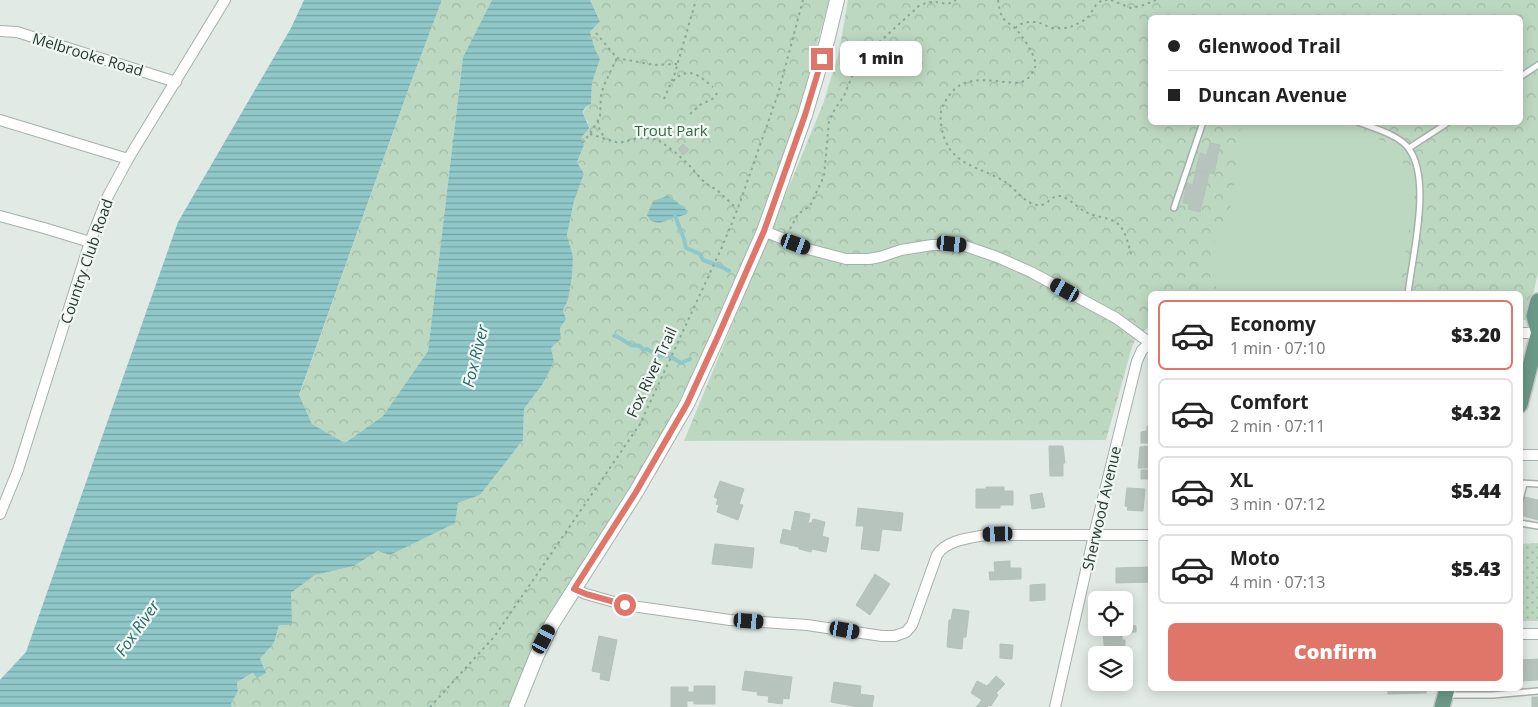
<!DOCTYPE html>
<meta charset="utf-8">
<style>
body{margin:0;font-family:"Open Sans",sans-serif;background:#f6f6f6;color:#222;height:100vh;display:flex;flex-direction:column;font-size:19px;white-space:nowrap}
*{box-sizing:border-box;margin:0}
p{font-size:16px;color:#767676}
.icon{flex:none;width:28px;height:28px;fill:none;stroke:currentColor;stroke-width:2;stroke-linecap:round;stroke-linejoin:round}
.map{position:relative;flex:1;overflow:hidden}
.sheet{position:absolute;left:1148px;top:291px;width:375px;height:400px;display:flex;flex-direction:column;background:#fff;border-radius:8px;box-shadow:0 2px 12px #0003}
.sheet>*{flex:none}
.banner{position:absolute;left:1148px;top:15px;width:375px;height:110px;border-radius:8px;box-shadow:0 2px 12px #0003;display:grid;align-content:center;height:110px;padding:0 20px;background:#fff}
.fabs{position:absolute;left:1088px;top:591px;display:grid;gap:10px}
.fabs a{display:grid;place-items:center;width:45px;height:45px;border-radius:8px;background:#fff;box-shadow:0 2px 12px #0003;font-size:25px}
.end{position:absolute;width:22px;height:22px;margin:-11px;border:6px solid #e07669;background:#fff;box-shadow:0 0 0 2px #fff}
.from{border-radius:50%}
.bubble{position:absolute;height:35px;border-radius:8px;background:#fff;box-shadow:0 2px 12px #0003;font-size:16px;font-weight:800;line-height:35px;text-align:center}
.car{position:absolute;width:15px;height:30px;margin:-15px -8px;border-radius:6px;box-shadow:0 0 4px 1px #0007;background:linear-gradient(#222 24%,#8ab4d8 0 40%,#222 0 76%,#8ab4d8 0 86%,#222 0)}
.banner b{display:flex;align-items:center;gap:18px;height:48px;font-size:19px}
.banner b+b{border-top:1px solid #e0e0e0}
.banner i{width:12px;height:12px;background:#222}
ul{padding:9px 0 0;list-style:none}
li{display:flex;align-items:center;gap:15px;height:70px;margin:0 10px 8px;padding:0 10px;border:2px solid #e0e0e0;border-radius:8px}
li div{flex:1}
li b{display:block;font-size:19px}
li em{font-style:normal;font-weight:800}
li.selected{border-color:#e07669}
li>.icon{width:45px;height:45px;stroke-width:1.5}
.action{display:flex;gap:10px;margin-top:auto;padding:10px 20px}
.action a{flex:1;height:58px;border-radius:8px;background:#e07669;color:#fff;font-size:20px;font-weight:800;line-height:58px;text-align:center}
.map>svg:first-child{display:block}
.grass{fill:url(#grass-dots)}
.forest{fill:url(#forest-crowns);fill-rule:evenodd}
.pitch{fill:#bdd8c0}
.water{fill:url(#water-rules)}
.lines{fill:none;stroke-linecap:round;stroke-linejoin:round}
.stream{stroke:#90c7c8;stroke-width:4}
.building{fill:#b7c4bd;stroke:#b4c2bb}
.lane-casing{stroke:#a5b1ab;stroke-width:8}
.street-casing{stroke:#a5b1ab;stroke-width:12}
.secondary-casing{stroke:#a2b4ab;stroke-width:16}
.primary-casing{stroke:#c2c7c5;stroke-width:18}
.path{stroke:#86a999;stroke-width:2;stroke-dasharray:2.5 4;stroke-linecap:butt}
.lane{stroke:#fff;stroke-width:5}
.street{stroke:#fff;stroke-width:10}
.secondary{stroke:#fff;stroke-width:14}
.primary{stroke:#6b9987;stroke-width:15}
.route{stroke:#e07669;stroke-width:6}
.labels{text-anchor:middle;dominant-baseline:central;stroke-width:4.5;stroke-linejoin:round;paint-order:stroke}
.street-label{font-size:15px;fill:#243830;stroke:#f1f7f3}
.park-label{font-size:15px;fill:#336a41;stroke:#f1f7f3}
.water-label{font-size:16px;font-style:italic;fill:#266a6c;stroke:#f1f7f3}
</style>
<div class="map">
<svg width="1538" height="707" viewBox="0 0 1538 707">
<defs>
<pattern id="grass-dots" width="8" height="8" patternUnits="userSpaceOnUse" patternTransform="scale(1.25)"><rect width="8" height="8" fill="#bdd8c0"/><path d="M2 2h.1M6 6h.1" fill="none" stroke="#a2baa5" stroke-width="1.8" stroke-linecap="round"/></pattern>
<pattern id="forest-crowns" width="20" height="18" patternUnits="userSpaceOnUse" patternTransform="scale(1.25)"><rect width="20" height="18" fill="#bdd8c0"/><path d="M2 6a3 3 0 1 1 6 0M12 15a3 3 0 1 1 6 0" fill="none" stroke="#a2baa5"/></pattern>
<pattern id="water-rules" width="6" height="5" patternUnits="userSpaceOnUse" patternTransform="scale(1.25)"><rect width="6" height="5" fill="#90c7c8"/><path d="M0 2.5h6" fill="none" stroke="#75a3a3"/></pattern>
</defs>
<rect width="100%" height="100%" fill="#e1eae5"/>
<path class="grass" d="M1538,543V621H1520V544Z"/>
<g class="forest">
<path d="M442,0H492L463,57L428,351L383,416L345,443L312,424L299,396L411,82Z"/>
<path d="M590,0H829L799,111L785,154L739,274L697,368L634,485L532,651L510,707H232L231,704L238,691L237,682L254,673L260,659L274,643L279,625L291,603V593L315,575L354,566L458,503L480,495L523,440L524,409L542,385L551,348L561,339L560,328L566,319L563,310L568,300L572,277L573,256L567,235L574,201L584,174L577,162L584,145L581,138L588,122C581,115 583,108 591,104L592,83L600,59L595,49L590,32L600,20Z"/>
<path d="M848,0H1538V273L1527,320H1520V294H1150V326L1137,336L1132,347L1106,440L684,441L823,104L839,52ZM1150,18H1520V122H1150Z"/>
</g>
<path class="pitch" d="M1241,123H1328L1363,131L1399,150L1414,197L1399,294H1220L1210,277L1214,245L1218,232H1226L1233,194Z"/>
<g class="water">
<path d="M304,0H442L411,82L299,395L312,424L345,443L383,416L428,351L463,57L492,0H590L600,21L590,32L595,49L600,59L592,83L591,104C576,111 587,118 589,128L581,138L584,145L577,162L584,174L574,201L567,235L573,256L572,277L568,300L563,310L566,319L560,328L561,339L551,348L554,362L542,385L524,409L523,440L480,495L458,503L455,523L390,555L378,551L354,566L315,575L291,593L292,625H279L274,643L260,659L266,673L257,678L253,673L237,682L238,691L231,704L232,707H0V680L26,652L178,222L291,28Z"/>
<path d="M667,196C675,198 681,207 688,211L687,214L659,223L651,221L647,215L653,201Z"/>
</g>
<g class="lines">
<g class="stream">
<path d="M675,216L684,239L686,248L700,254L703,260L722,267L729,271"/>
<path d="M614,336H616L631,345L640,346L643,350L647,349L660,356C668,353 674,359 681,363L690,359"/>
</g>
</g>
<g class="building">
<path d="M1210,143L1220,145L1214,174L1196,170L1200,153L1207,155Z"/>
<path d="M683,144L689,150L683,155L678,149Z"/>
<path d="M1196,170L1209,173L1200,212L1188,209L1189,204L1183,203L1187,183L1193,185Z"/>
<path d="M1147,426H1150V443H1141V432L1147,431Z"/>
<path d="M1049,446H1063L1065,463H1063V476H1050Z"/>
<path d="M1150,446V468H1138L1140,447Z"/>
<rect x="1141" y="470" width="9" height="9"/>
<path d="M720,481L744,489L739,504L743,505L738,520L717,512L719,505L716,504L718,499L714,497Z"/>
<path d="M986,487H1004V491H1013V505H1000V508H976V489H986Z"/>
<path d="M1127,488L1145,489L1143,511L1127,510L1128,507L1125,506Z"/>
<path d="M1042,493L1045,507L1032,509L1030,495Z"/>
<path d="M1525,497L1538,500V520L1520,515Z"/>
<path d="M858,508L903,513L901,531L882,529L879,551L861,549L864,526H856Z"/>
<path d="M795,511L810,514L808,523H812L813,519L825,522L822,536L829,538L826,552L812,549L811,552L799,549V547L780,543L783,529L791,531Z"/>
<path d="M715,544L754,548L752,568L712,564Z"/>
<path d="M1010,561V568H1021V579L990,580L989,572H995L994,562Z"/>
<path d="M1150,567V582L1116,583V568Z"/>
<path d="M875,574L890,584L870,615L856,605Z"/>
<path d="M1045,584V600L1030,601V585Z"/>
<path d="M953,609L969,611L966,637H963L962,649L947,647L949,620H951Z"/>
<path d="M1124,625L1136,626V632H1124Z"/>
<path d="M1103,631H1122V640H1125V651H1119V655H1105Z"/>
<path d="M599,636L617,640L609,681L600,679L601,673L592,671Z"/>
<path d="M1000,644L1013,645L1012,659L1000,658Z"/>
<path d="M1538,659V680L1520,681V660Z"/>
<path d="M1124,669H1131L1130,682L1124,681Z"/>
<path d="M745,671L792,677L789,699L783,698L782,704L768,702L769,696L757,695L758,692L742,690Z"/>
<path d="M996,676L1005,684L996,693L998,695L991,706L989,705L987,707H976L982,700L971,693L977,681L987,686Z"/>
<path d="M834,682L861,686L860,694L874,696L872,707H858L831,702Z"/>
<path d="M694,686H715V704H694V701H687V707H671V687H688V692H694Z"/>
<path d="M1388,689H1427L1426,693L1388,694Z"/>
<rect x="1532" y="697" width="6" height="10"/>
</g>
<g class="lines">
<defs>
<g id="lane">
<path d="M1520,77L1538,65"/>
<path d="M1358,122C1373,128 1400,135 1409,149C1432,180 1412,257 1408,294"/>
<path d="M1409,148L1449,122"/>
<path d="M1174,208L1203,122"/>
<path d="M1520,483L1538,484"/>
<path d="M1520,500L1524,484"/>
<path d="M1520,523L1538,526"/>
<path d="M1446,695H1493L1538,691"/>
</g>
<g id="street">
<path d="M0,31L17,32L176,82"/>
<path d="M0,120L128,159"/>
<path d="M0,216L44,228L90,242"/>
<path d="M764,231L808,249L846,259H869L880,257L901,250L932,245H962L997,257L1031,272L1116,318L1150,343"/>
<path d="M1520,333H1538"/>
<path d="M1520,455H1538"/>
<path d="M0,514L18,470L90,242L108,196L128,159L225,0"/>
<path d="M574,589L586,594L625,605L730,620L807,625L882,636H895L906,632L912,625L937,555C946,540 970,538 986,535H1150"/>
<path d="M1520,634H1538"/>
<path d="M1055,707L1094,535L1137,361L1142,350L1150,343"/>
</g>
<path id="secondary" d="M516,707L537,655L552,624L636,492L687,404L719,334L764,231L805,115L827,41L837,0"/>
<g id="primary">
<path d="M1538,301L1534,316L1538,330"/>
<path d="M1520,405L1538,335"/>
<path d="M1442,707L1447,689"/>
</g>
</defs>
<use href="#lane" class="lane-casing"/>
<use href="#street" class="street-casing"/>
<use href="#secondary" class="secondary-casing"/>
<use href="#primary" class="primary-casing"/>
<g class="path">
<path d="M998,0C999,6 1000,13 1003,18C1005,22 1011,24 1015,28C1021,34 1038,58 1035,67C1033,72 1029,79 1024,81C1018,84 1011,82 1005,82C976,79 956,76 942,108C938,119 943,138 949,148C963,168 988,170 1007,183C1016,190 1025,203 1037,205C1047,207 1051,195 1060,196C1070,198 1077,208 1086,212C1096,218 1113,217 1120,226C1126,233 1129,246 1131,254"/>
<path d="M1111,0L1131,8L1144,5L1156,0"/>
<path d="M1015,28L1021,24L1029,22H1038L1051,28H1068L1083,21L1089,16L1096,5L1102,0H1110"/>
<path d="M596,33L617,58L654,65L677,64"/>
<path d="M673,81C689,65 699,76 713,87"/>
<path d="M664,99L674,76L696,0"/>
<path d="M690,114L700,105L714,98L717,93"/>
<path d="M598,121L599,128L605,139"/>
<path d="M590,134L619,143L638,138L657,139L676,153L688,164L705,183L717,190L733,205L738,208"/>
<path d="M582,143L590,134L600,117L601,95L604,85L617,58"/>
<path d="M790,229L798,214L810,206L824,176L829,121L835,109L844,96L857,64L864,56L920,5C936,0 933,2 948,4L956,0"/>
<path d="M430,707L494,637L640,424L722,247L738,208L778,94L803,0"/>
</g>
<use href="#lane" class="lane"/>
<use href="#street" class="street"/>
<use href="#secondary" class="secondary"/>
<use href="#primary" class="primary"/>
</g>
<g class="lines">
<path class="route" d="M625,605L586,594L574,589L636,492L687,404L719,334L764,231L805,115L822,59"/>
</g>
<g class="labels">
<g class="street-label">
<text transform="translate(88 54) rotate(17)">Melbrooke Road</text>
<text transform="translate(86 261) rotate(-71)">Country Club Road</text>
<text transform="translate(651 372) rotate(-65)">Fox River Trail</text>
<text transform="translate(1101 508) rotate(-77)">Sherwood Avenue</text>
</g>
<g class="park-label">
<text x="671" y="130">Trout Park</text>
</g>
<g class="water-label">
<text transform="translate(475 356) rotate(-76)">Fox River</text>
<text transform="translate(137 628) rotate(-55)">Fox River</text>
</g>
</g>
</svg>
<div class="fabs">
<a><svg class="icon" aria-label="locate" viewBox="0 0 24 24"><circle cx="12" cy="12" r="6"/><path d="M12 2v4M12 18v4M2 12h4M18 12h4"/></svg></a>
<a><svg class="icon" aria-label="layers" viewBox="0 0 24 24"><path d="M12 4l9 5-9 5-9-5zM3 14l9 5 9-5"/></svg></a>
</div>
<i class="end from" style="left:625px;top:605px"></i>
<i class="end" style="left:822px;top:59px"></i>
<div class="bubble" style="left:840px;top:41px;width:82px">1 min</div>
<i class="car" style="left:796px;top:244px;rotate:110deg"></i>
<i class="car" style="left:952px;top:244px;rotate:96deg"></i>
<i class="car" style="left:1065px;top:290px;rotate:299deg"></i>
<i class="car" style="left:998px;top:534px;rotate:268deg"></i>
<i class="car" style="left:749px;top:621px;rotate:94deg"></i>
<i class="car" style="left:845px;top:630px;rotate:100deg"></i>
<i class="car" style="left:544px;top:639px;rotate:28deg"></i>
<div class="banner">
<b><i class="from"></i>Glenwood Trail</b>
<b><i></i>Duncan Avenue</b>
</div>
<section class="sheet">
<ul>
<li class="selected"><svg class="icon" aria-label="car" viewBox="0 0 24 24"><path d="M5 17H2v-5l4-1 3-4h7l3 4 3 1v5h-3M9 17h6M6 11h13"/><circle cx="7" cy="17" r="2"/><circle cx="17" cy="17" r="2"/></svg><div><b>Economy</b><p>1 min · 07:10</p></div><em>$3.20</em></li>
<li><svg class="icon" aria-label="car" viewBox="0 0 24 24"><path d="M5 17H2v-5l4-1 3-4h7l3 4 3 1v5h-3M9 17h6M6 11h13"/><circle cx="7" cy="17" r="2"/><circle cx="17" cy="17" r="2"/></svg><div><b>Comfort</b><p>2 min · 07:11</p></div><em>$4.32</em></li>
<li><svg class="icon" aria-label="car" viewBox="0 0 24 24"><path d="M5 17H2v-5l4-1 3-4h7l3 4 3 1v5h-3M9 17h6M6 11h13"/><circle cx="7" cy="17" r="2"/><circle cx="17" cy="17" r="2"/></svg><div><b>XL</b><p>3 min · 07:12</p></div><em>$5.44</em></li>
<li><svg class="icon" aria-label="car" viewBox="0 0 24 24"><path d="M5 17H2v-5l4-1 3-4h7l3 4 3 1v5h-3M9 17h6M6 11h13"/><circle cx="7" cy="17" r="2"/><circle cx="17" cy="17" r="2"/></svg><div><b>Moto</b><p>4 min · 07:13</p></div><em>$5.43</em></li>
</ul>
<div class="action"><a>Confirm</a></div>
</section>
</div>
